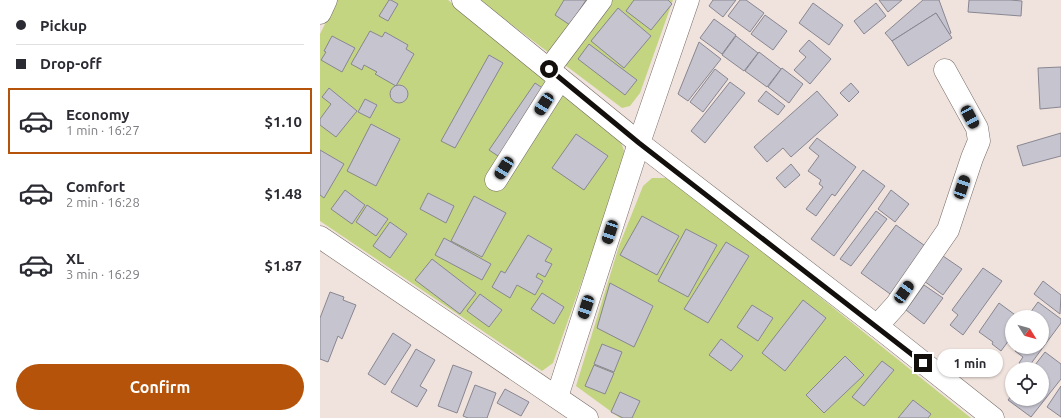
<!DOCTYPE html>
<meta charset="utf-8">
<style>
body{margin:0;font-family:Ubuntu,sans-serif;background:#f2f2f3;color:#2b2b33;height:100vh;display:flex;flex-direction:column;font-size:15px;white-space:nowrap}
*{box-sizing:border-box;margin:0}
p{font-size:13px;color:#7c7c81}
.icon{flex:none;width:22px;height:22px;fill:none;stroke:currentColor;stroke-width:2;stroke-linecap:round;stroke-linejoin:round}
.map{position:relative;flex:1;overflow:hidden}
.sheet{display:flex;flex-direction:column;background:#fff;width:320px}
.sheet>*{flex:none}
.guide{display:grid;align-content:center;height:88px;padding:0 16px;background:#fff}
.needle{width:26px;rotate:127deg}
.buttons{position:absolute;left:685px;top:310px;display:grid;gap:8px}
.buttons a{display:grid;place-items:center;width:44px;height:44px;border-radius:50%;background:#fff;box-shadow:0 1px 3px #0004;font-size:20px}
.end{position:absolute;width:18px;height:18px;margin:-9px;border:5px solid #130f0d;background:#fff;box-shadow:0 0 0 2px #fff}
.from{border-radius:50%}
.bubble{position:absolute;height:28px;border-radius:14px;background:#fff;box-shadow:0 1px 3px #0004;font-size:13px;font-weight:700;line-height:28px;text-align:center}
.car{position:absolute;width:12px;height:24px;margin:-12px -6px;border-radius:5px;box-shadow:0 0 3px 1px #0007;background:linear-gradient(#222 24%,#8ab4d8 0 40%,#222 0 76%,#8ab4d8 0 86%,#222 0)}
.guide b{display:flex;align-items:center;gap:14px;height:38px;font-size:15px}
.guide b+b{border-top:1px solid #e1e1e2}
.guide i{width:10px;height:10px;background:#2b2b33}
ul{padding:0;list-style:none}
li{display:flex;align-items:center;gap:12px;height:66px;margin:0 8px 6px;padding:0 8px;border:2px solid transparent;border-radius:0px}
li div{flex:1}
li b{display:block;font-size:15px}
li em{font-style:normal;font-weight:700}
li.active{border-color:#b45309}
li>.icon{width:36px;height:36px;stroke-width:1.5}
.action{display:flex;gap:8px;margin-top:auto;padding:8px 16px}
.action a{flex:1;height:46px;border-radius:24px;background:#b45309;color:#fff;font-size:16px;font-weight:700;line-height:46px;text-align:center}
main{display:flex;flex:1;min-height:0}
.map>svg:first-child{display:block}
.green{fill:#c3d580}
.building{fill:#c5c4cf;stroke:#888691}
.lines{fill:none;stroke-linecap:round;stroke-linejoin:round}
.minor-casing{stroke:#756a64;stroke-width:23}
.minor{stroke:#fff;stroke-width:22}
.route{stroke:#130f0d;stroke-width:5}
</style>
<main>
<section class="sheet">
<div class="guide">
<b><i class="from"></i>Pickup</b>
<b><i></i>Drop-off</b>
</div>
<ul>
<li class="active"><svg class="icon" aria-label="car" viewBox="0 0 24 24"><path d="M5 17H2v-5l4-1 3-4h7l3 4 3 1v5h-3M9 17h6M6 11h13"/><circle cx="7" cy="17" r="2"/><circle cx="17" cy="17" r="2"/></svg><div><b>Economy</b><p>1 min · 16:27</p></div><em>$1.10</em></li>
<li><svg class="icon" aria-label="car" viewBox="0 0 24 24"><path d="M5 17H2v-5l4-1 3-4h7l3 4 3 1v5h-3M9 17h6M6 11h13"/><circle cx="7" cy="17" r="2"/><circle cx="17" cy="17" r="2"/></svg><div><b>Comfort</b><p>2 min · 16:28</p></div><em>$1.48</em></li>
<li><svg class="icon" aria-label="car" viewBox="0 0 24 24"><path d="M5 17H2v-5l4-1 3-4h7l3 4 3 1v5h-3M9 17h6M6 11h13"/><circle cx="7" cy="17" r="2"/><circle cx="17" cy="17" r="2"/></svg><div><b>XL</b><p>3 min · 16:29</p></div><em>$1.87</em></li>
</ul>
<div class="action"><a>Confirm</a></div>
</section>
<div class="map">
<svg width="741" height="418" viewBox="0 0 741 418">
<rect width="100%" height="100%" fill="#f0e3dd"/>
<g class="green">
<path d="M17,0H128L285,126L300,140L306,156L233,363L222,371L0,221V34Z"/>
<path d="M159,0H353L320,93L310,106L302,108Z"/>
<path d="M332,178H351L651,418H300L256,386L299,246L323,186Z"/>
</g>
<g class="building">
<path d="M69,0H71L78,4L68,21L59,16Z"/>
<path d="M244,0H266L250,25L235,15Z"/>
<path d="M314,0H348L352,4L331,30L306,11Z"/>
<path d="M393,0H416L403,17L389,6Z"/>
<path d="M420,0H426L444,13L430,32L408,16Z"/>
<path d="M559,0H582L568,12Z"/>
<path d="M603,0H619L631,33L629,34L616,13L572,41L565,33Z"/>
<path d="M649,0H690L702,1L701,16L648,12Z"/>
<path d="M493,3L523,25L509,45L479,23Z"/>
<path d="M556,3L566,16L544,34L534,21Z"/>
<path d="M298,8L331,36L304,68L271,41Z"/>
<path d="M616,13L632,38L588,66L572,41Z"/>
<path d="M445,15L467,31L453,50L431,34Z"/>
<path d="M394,19L416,35L402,54L380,38Z"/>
<path d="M50,31L62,37L65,32L88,45L86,49L94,54L76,86L55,74L57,72L44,65L42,70L31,64Z"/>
<path d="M12,36L35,48L22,72L1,60L6,52L4,51Z"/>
<path d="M416,36L438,53L424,71L402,55Z"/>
<path d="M489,40L511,59L490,84L474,70L486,57L479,51Z"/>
<path d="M379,42L401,59L368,101L358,94Z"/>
<path d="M269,44L317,80L305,95L258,59Z"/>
<path d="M439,52L461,69L447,87L425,71Z"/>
<path d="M169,55L183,63L135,148L121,141Z"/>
<path d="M741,67V107L720,109L718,68Z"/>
<path d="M462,68L483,84L469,103L448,87Z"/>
<path d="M395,69L408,79L383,112L370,102Z"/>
<path d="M410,82L425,93L385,143L371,131Z"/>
<path d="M215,83L227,91L181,158L169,150Z"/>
<path d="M531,83L539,92L529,102L520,93Z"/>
<circle cx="79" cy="94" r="9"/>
<path d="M9,88L37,111L16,137L0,125V119L11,104L2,97Z"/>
<path d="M446,91L465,106L458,115L438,101Z"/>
<path d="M497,91L518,115L471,157L463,148L447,162L434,147Z"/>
<path d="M45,99L57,105L50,118L38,112Z"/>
<path d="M51,124L80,139L56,186L27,171Z"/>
<path d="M741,133V156L703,166L697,146Z"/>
<path d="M256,134L288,156L264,190L232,168Z"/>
<path d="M497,138L536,167L515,196L512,194L496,216L486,209L503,187L499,184L501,180L488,171L499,156L489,148Z"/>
<path d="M0,150L24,164L4,198L0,195Z"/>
<path d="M471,164L480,175L465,188L456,178Z"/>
<path d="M543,170L565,186L514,256L491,239Z"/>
<path d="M25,190L45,205L32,224L11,209Z"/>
<path d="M571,190L589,204L575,222L558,209Z"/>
<path d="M108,193L134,206L126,223L100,209Z"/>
<path d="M154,196L186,213L162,257L131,241Z"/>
<path d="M47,205L68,219L56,236L36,222Z"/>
<path d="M556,211L567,219L531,266L520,259Z"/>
<path d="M322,216L359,236L337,275L300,255Z"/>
<path d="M70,222L87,234L70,258L53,246Z"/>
<path d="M576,225L608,248L573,296L541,273Z"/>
<path d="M366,229L397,245L368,297L338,281Z"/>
<path d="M208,235L232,249L225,261L232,264L225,277L218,273L216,277L223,281L215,295L197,285L190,298L172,287L181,271L185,273Z"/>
<path d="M124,238L171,264L162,280L115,255Z"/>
<path d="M406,242L429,256L388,323L364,309Z"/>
<path d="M623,256L642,269L623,295L604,281Z"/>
<path d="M112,259L156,293L140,314L95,280Z"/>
<path d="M663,268L682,281L643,335L630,325L638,315L632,310Z"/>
<path d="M723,281L741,295L740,314L714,294Z"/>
<path d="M290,283L333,306L314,347L277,328Z"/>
<path d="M604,285L623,298L604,324L586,310Z"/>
<path d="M10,292L24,297L23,300L36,305L22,339L18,336L8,362L0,359V318Z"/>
<path d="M222,293L244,307L234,324L211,309Z"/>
<path d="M160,294L182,310L169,327L147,311Z"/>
<path d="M483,300L506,318L465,371L442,353Z"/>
<path d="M718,302L741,319V323L707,369L699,363L703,357L695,351L698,347H722V317H707Z"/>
<path d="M679,303L698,317H692V336L681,351L672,344L673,342L659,332Z"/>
<path d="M432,305L453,318L438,341L417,327Z"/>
<path d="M73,333L91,345L65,385L48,374Z"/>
<path d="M401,339L423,356L411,371L389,355Z"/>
<path d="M282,344L302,352L294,372L274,364Z"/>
<path d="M96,349L115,360L100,386L107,390L97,407L71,392Z"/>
<path d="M725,352L741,364V379L711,417L688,400L692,395V399H722V369H712Z"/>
<path d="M525,356L544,375L504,413L486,395Z"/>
<path d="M562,361L574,370L544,406L532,397Z"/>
<path d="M133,365L152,372L137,413L118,406Z"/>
<path d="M274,365L294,373L285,394L265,386Z"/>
<path d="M155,385L176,393L167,418H148L143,416Z"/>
<path d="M741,386V417L727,407Z"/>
<path d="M185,389L209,402L201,416L177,403Z"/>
<path d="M300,392L320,401L312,418H303L291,412Z"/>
<path d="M593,400L611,414L608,418H578Z"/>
</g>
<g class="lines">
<defs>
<g id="minor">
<path d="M143,0L319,143L557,326L673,418"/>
<path d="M0,13L6,0"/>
<path d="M229,69L281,0"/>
<path d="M176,180L240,79"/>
<path d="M0,237L267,418"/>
<path d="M557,326L576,305L628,230L652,158L659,141L657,128L625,70"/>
<path d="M237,397L319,143L368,0"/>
</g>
</defs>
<use href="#minor" class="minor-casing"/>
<use href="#minor" class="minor"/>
</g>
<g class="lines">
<path class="route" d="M229,69L319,143L603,363"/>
</g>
</svg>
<div class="buttons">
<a><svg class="needle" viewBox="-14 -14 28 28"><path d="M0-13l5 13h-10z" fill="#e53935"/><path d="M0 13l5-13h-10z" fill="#7c7c81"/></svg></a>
<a><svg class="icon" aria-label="locate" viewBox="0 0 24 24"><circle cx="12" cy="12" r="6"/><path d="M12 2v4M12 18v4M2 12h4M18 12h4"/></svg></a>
</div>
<i class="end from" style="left:229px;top:69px"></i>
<i class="end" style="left:603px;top:363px"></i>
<div class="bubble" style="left:617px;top:349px;width:66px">1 min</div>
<i class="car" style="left:224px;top:104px;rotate:213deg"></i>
<i class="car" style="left:650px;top:117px;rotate:152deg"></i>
<i class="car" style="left:184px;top:168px;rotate:212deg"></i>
<i class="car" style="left:642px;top:187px;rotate:18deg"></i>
<i class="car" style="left:290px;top:232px;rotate:198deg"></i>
<i class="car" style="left:584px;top:292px;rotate:35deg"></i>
<i class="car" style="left:266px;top:307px;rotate:198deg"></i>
</div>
</main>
